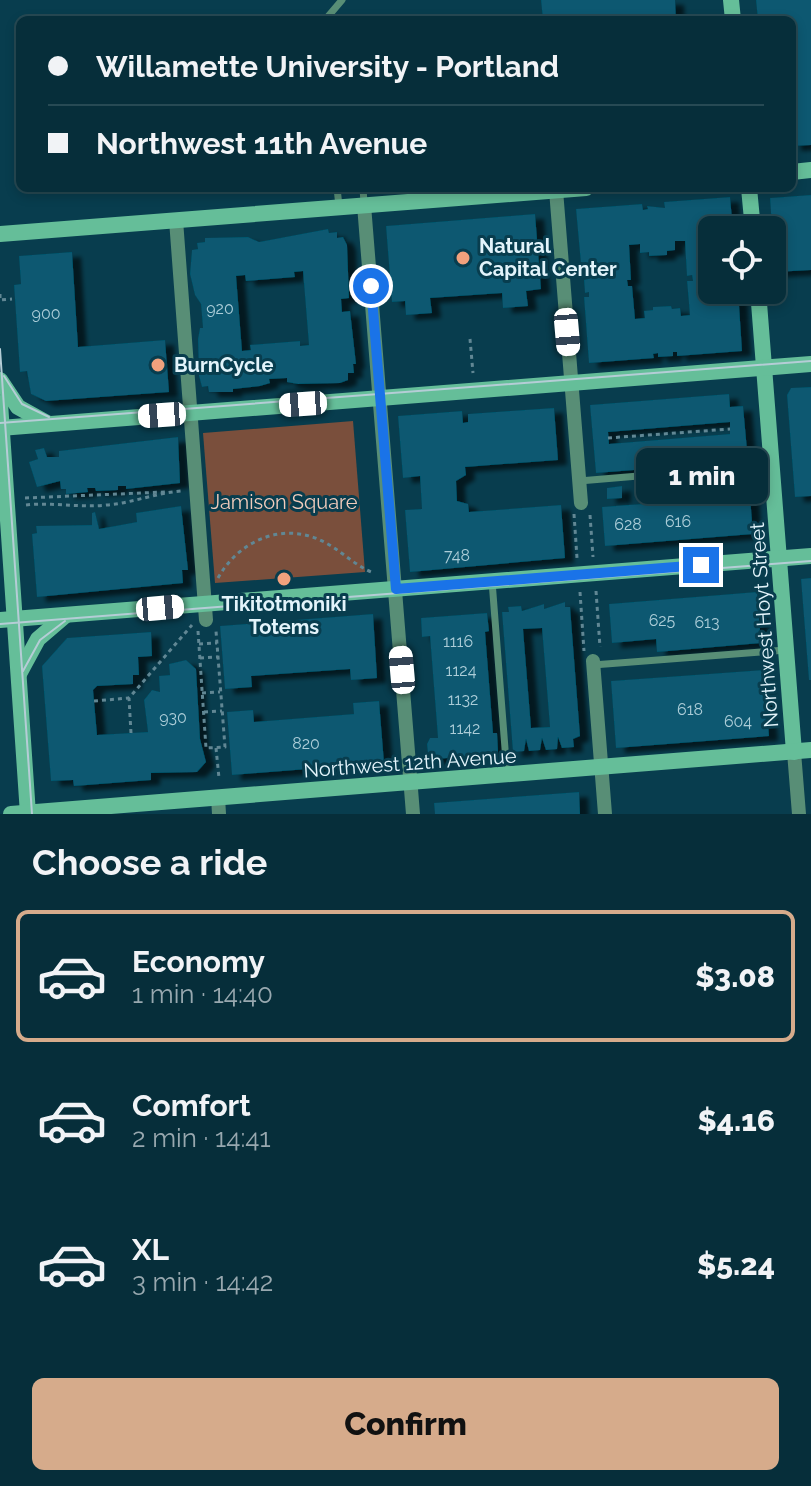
<!DOCTYPE html>
<meta charset="utf-8">
<style>
body{margin:0;font-family:Raleway,sans-serif;background:#143a45;color:#f1f3f6;height:100vh;display:flex;flex-direction:column;font-size:30px;white-space:nowrap}
*{box-sizing:border-box;margin:0}
p{font-size:26px;color:#98a8af}
.icon{flex:none;width:44px;height:44px;fill:none;stroke:currentColor;stroke-width:2;stroke-linecap:round;stroke-linejoin:round}
.map{position:relative;height:814px;overflow:hidden}
.side{display:flex;flex-direction:column;background:#062e3a;flex:1}
.side>*{flex:none}
.hud{position:absolute;left:16px;top:16px;width:780px;height:176px;border-radius:12px;box-shadow:0 4px 12px #0003,0 0 0 2px #274a54;display:grid;align-content:center;height:176px;padding:0 32px;background:#062e3a}
.controls{position:absolute;left:698px;top:216px;display:grid;gap:16px}
.controls a{display:grid;place-items:center;width:88px;height:88px;border-radius:12px;background:#062e3a;box-shadow:0 4px 12px #0003,0 0 0 2px #274a54;font-size:40px}
.end{position:absolute;width:36px;height:36px;margin:-18px;border:10px solid #1a73e8;background:#fff;box-shadow:0 0 0 4px #fff}
.from{border-radius:50%}
.bubble{position:absolute;height:56px;border-radius:12px;background:#062e3a;box-shadow:0 4px 12px #0003,0 0 0 2px #274a54;font-size:26px;font-weight:800;line-height:56px;text-align:center}
.car{position:absolute;width:24px;height:48px;margin:-24px -12px;border-radius:10px;box-shadow:0 0 6px 2px #0007;background:linear-gradient(#fff 24%,#345 0 40%,#fff 0 76%,#345 0 86%,#fff 0)}
.hud b{display:flex;align-items:center;gap:28px;height:76px;font-size:30px}
.hud b+b{border-top:2px solid #274a54}
.hud i{width:20px;height:20px;background:#f1f3f6}
ul{padding:0;list-style:none}
li{display:flex;align-items:center;gap:24px;height:132px;margin:0 16px 12px;padding:0 16px;border:4px solid transparent;border-radius:12px}
li div{flex:1}
li b{display:block;font-size:30px}
li em{font-style:normal;font-weight:800}
li.selected{border-color:#d6ab8b}
li>.icon{width:72px;height:72px;stroke-width:1.5}
h2{padding:0 32px;font-size:36px;line-height:96px}
.button{display:flex;gap:16px;margin-top:auto;padding:16px 32px}
.button a{flex:1;height:92px;border-radius:12px;background:#d6ab8b;color:#111;font-size:32px;font-weight:800;line-height:92px;text-align:center}
.map>svg:first-child{display:block}
.green{fill:#7a4f3c}
.building{fill:#075971;fill-rule:evenodd;filter:url(#shadow)}
.lines{fill:none;stroke-linecap:round;stroke-linejoin:round}
.path{stroke:#618794;stroke-width:3;stroke-dasharray:4 4;stroke-linecap:butt}
.lane{stroke:#588e76;stroke-width:7}
.street{stroke:#588e76;stroke-width:14}
.secondary{stroke:#65be99;stroke-width:16}
.tram{stroke:#b5cdd6;stroke-width:2}
.route{stroke:#1a73e8;stroke-width:10}
.poi-dot{fill:#f1a17d;stroke:#083d4e;stroke-width:3}
.labels{text-anchor:middle;dominant-baseline:central;stroke-width:6;stroke-linejoin:round;paint-order:stroke}
.number-label{font-size:16px;fill:#accdd8}
.poi-label{font-size:20px;font-weight:bold;fill:#e3f4fb;stroke:#083d4e;text-anchor:start}
.park-label{font-size:20px;fill:#f2ccbc;stroke:#083d4e}
.street-label{font-size:20px;fill:#e3f4fb;stroke:#083d4e}
</style>
<div class="map">
<svg width="811" height="814" viewBox="0 0 811 814">
<defs>
<filter id="shadow"><feDropShadow dx="9" dy="5" stdDeviation="2" flood-color="#0009"/></filter>
</defs>
<rect width="100%" height="100%" fill="#083d4e"/>
<path class="green" d="M353,421L365,572L215,583L203,433Z"/>
<g class="building">
<path d="M541,0H675L676,20H543Z"/>
<path d="M756,0H811V145L792,146V20H758Z"/>
<path d="M811,195V270L775,272L770,198Z"/>
<path d="M730,197L733,230H712V290H738L742,351L677,356V352H673V356L658,357V353L653,354L654,358L589,363L584,297H589V292L585,293L584,280L588,279V274L582,275L576,209L642,204L643,210L648,209L647,206L665,208L664,202ZM675,241H685L687,276L692,275L693,281H687L690,315L681,316L680,308L672,309L671,306L653,307V310L644,311L645,318L635,319L632,286H628L627,280H631L629,245L640,244V253L649,252V256L667,255V251L675,250Z"/>
<path d="M535,214L541,289L526,291L528,306L503,308L502,293L430,298L432,313L406,315L405,301L392,302L386,226Z"/>
<path d="M328,229L329,233L337,232V238L343,237L347,245L349,298L341,299L342,312L350,311L356,364H353L354,373H348V380L340,383L298,384L287,382V378L269,379L270,383L260,386L233,389V392H209L208,386L202,387L199,376L198,339L200,328H203L201,304L195,295L190,274L192,250L198,249L197,243L205,242V238L248,237L259,242ZM303,271L309,345L300,346V341L250,345L251,350L242,351L236,276L245,275L246,281L295,277L294,272Z"/>
<path d="M72,252L78,347L165,340L169,392L46,401L31,394L27,371L20,372L14,285L21,284L19,256Z"/>
<path d="M811,387V496L795,497L787,395L791,388Z"/>
<path d="M729,394L730,407L743,406L748,461L596,473L590,405ZM730,422V434L609,444L608,432Z"/>
<path d="M554,408L558,460L465,467L466,475L456,481L457,501L468,504L469,512L561,505L565,558L410,572L405,510L422,509L420,476L403,478L398,416L462,411L463,423L468,422V414Z"/>
<path d="M178,437L180,483L126,489V486H118V490L96,491L95,488H87L88,492L66,494V489H61L60,481L37,487L29,462L38,459L35,450L44,448L47,457H59V451Z"/>
<path d="M739,477L740,489L724,491L723,479Z"/>
<path d="M708,480L709,491L694,493L693,481Z"/>
<path d="M679,482L680,493L665,495V483Z"/>
<path d="M651,484L652,496L636,497L635,485Z"/>
<path d="M622,486V498L607,499V488Z"/>
<path d="M750,496L753,534L605,546L602,507Z"/>
<path d="M181,506L188,570H182L183,583L37,597L32,534L37,533L36,526L92,525V513L95,512L99,529L137,522L136,513Z"/>
<path d="M811,578V680H809L801,579Z"/>
<path d="M757,592L761,643L657,652L656,639L612,643L609,604Z"/>
<path d="M565,602V607H570L580,736L573,739L574,747L562,748L558,737L557,749L546,750L542,738L540,750L529,751L526,739L524,751L513,752L502,612H509L508,607L521,606L522,611L544,604V609ZM542,628L550,727L531,728L523,629Z"/>
<path d="M487,613L489,631L485,632L493,733H497L498,751L497,754L436,759L428,754L427,744L430,738H438L430,636L422,637L421,618Z"/>
<path d="M373,614L377,678L351,680L350,669L251,676L252,687L225,689L220,626Z"/>
<path d="M151,632L152,656L138,657L139,675H133V684L97,686L93,690L97,735L148,732L144,700L152,690L160,692L159,676L170,675L169,664L186,660L196,669L200,739L206,762L197,772L151,773V780L74,786L73,780L51,781L42,666L67,638Z"/>
<path d="M764,670L769,736L616,748L611,681Z"/>
<path d="M379,701L384,763L232,775L227,712L253,710L254,722L354,714L353,703Z"/>
<path d="M579,792L580,814H435L434,803Z"/>
</g>
<g class="lines">
<g class="path">
<path d="M0,294V300L12,299"/>
<path d="M470,339L473,373"/>
<path d="M608,438L730,429"/>
<path d="M25,498L165,492"/>
<path d="M26,505C53,502 78,508 107,505C132,503 156,493 181,491"/>
<path d="M574,514L577,558"/>
<path d="M590,515L593,557"/>
<path d="M218,578C239,540 285,520 326,543C343,552 355,566 374,573"/>
<path d="M596,591L600,647"/>
<path d="M580,592L584,651"/>
<path d="M198,631L206,748L225,747L216,631"/>
<path d="M199,644L217,643"/>
<path d="M200,658L218,657"/>
<path d="M202,693L220,692"/>
<path d="M94,701L129,698"/>
<path d="M204,712L222,711"/>
<path d="M131,733L129,698L192,625"/>
<path d="M216,748L219,778"/>
</g>
<g class="lane">
<path d="M325,20L342,0"/>
<path d="M337,188L339,206"/>
<path d="M363,188L364,203"/>
<path d="M579,481L771,465"/>
<path d="M492,581L507,774"/>
<path d="M593,665L786,650"/>
</g>
<g class="street">
<path d="M556,190L581,503"/>
<path d="M364,205L413,814"/>
<path d="M176,220L206,620"/>
<path d="M593,661L605,814"/>
<path d="M794,752L799,814"/>
<path d="M218,797L219,814"/>
</g>
<g class="secondary">
<path d="M731,0L733,20"/>
<path d="M792,172L811,170"/>
<path d="M749,188L753,230"/>
<path d="M0,234L586,188"/>
<path d="M758,290L794,752"/>
<path d="M0,380L18,407L47,423"/>
<path d="M0,403L28,814"/>
<path d="M0,428L811,364"/>
<path d="M0,620L811,556"/>
<path d="M19,674L38,639L66,615"/>
<path d="M11,814L811,750"/>
</g>
<g class="tram">
<path d="M0,349L32,814"/>
<path d="M4,376L22,404L49,417"/>
<path d="M0,423L811,361"/>
<path d="M0,624L811,561"/>
<path d="M23,671L40,640L65,621"/>
</g>
</g>
<g class="lines">
<path class="route" d="M371,286L396,589L701,565"/>
</g>
<g class="poi-dot">
<circle cx="463" cy="258" r="8"/>
<circle cx="158" cy="365" r="8"/>
<circle cx="284" cy="579" r="8"/>
</g>
<g class="labels">
<g class="number-label">
<text x="220" y="308">920</text>
<text x="46" y="313">900</text>
<text x="678" y="521">616</text>
<text x="628" y="524">628</text>
<text x="457" y="555">748</text>
<text x="662" y="620">625</text>
<text x="707" y="622">613</text>
<text x="458" y="641">1116</text>
<text x="461" y="670">1124</text>
<text x="463" y="699">1132</text>
<text x="690" y="709">618</text>
<text x="173" y="717">930</text>
<text x="738" y="721">604</text>
<text x="465" y="728">1142</text>
<text x="306" y="743">820</text>
</g>
<g class="poi-label">
<text x="479" y="246">Natural<tspan x="479" dy="23">Capital Center</tspan></text>
<text x="174" y="365">BurnCycle</text>
<text x="284" y="604" text-anchor="middle">Tikitotmoniki<tspan x="284" dy="23">Totems</tspan></text>
</g>
<g class="park-label">
<text x="284" y="502">Jamison Square</text>
</g>
<g class="street-label">
<text transform="translate(764 625) rotate(-94)">Northwest Hoyt Street</text>
<text transform="translate(410 763) rotate(-4)">Northwest 12th Avenue</text>
</g>
</g>
</svg>
<div class="controls">
<a><svg class="icon" aria-label="locate" viewBox="0 0 24 24"><circle cx="12" cy="12" r="6"/><path d="M12 2v4M12 18v4M2 12h4M18 12h4"/></svg></a>
</div>
<i class="end from" style="left:371px;top:286px"></i>
<i class="end" style="left:701px;top:565px"></i>
<div class="bubble" style="left:636px;top:448px;width:132px">1 min</div>
<i class="car" style="left:567px;top:332px;rotate:175deg"></i>
<i class="car" style="left:303px;top:404px;rotate:266deg"></i>
<i class="car" style="left:162px;top:415px;rotate:266deg"></i>
<i class="car" style="left:160px;top:608px;rotate:85deg"></i>
<i class="car" style="left:402px;top:670px;rotate:355deg"></i>
<div class="hud">
<b><i class="from"></i>Willamette University - Portland</b>
<b><i></i>Northwest 11th Avenue</b>
</div>
</div>
<section class="side">
<h2>Choose a ride</h2>
<ul>
<li class="selected"><svg class="icon" aria-label="car" viewBox="0 0 24 24"><path d="M5 17H2v-5l4-1 3-4h7l3 4 3 1v5h-3M9 17h6M6 11h13"/><circle cx="7" cy="17" r="2"/><circle cx="17" cy="17" r="2"/></svg><div><b>Economy</b><p>1 min · 14:40</p></div><em>$3.08</em></li>
<li><svg class="icon" aria-label="car" viewBox="0 0 24 24"><path d="M5 17H2v-5l4-1 3-4h7l3 4 3 1v5h-3M9 17h6M6 11h13"/><circle cx="7" cy="17" r="2"/><circle cx="17" cy="17" r="2"/></svg><div><b>Comfort</b><p>2 min · 14:41</p></div><em>$4.16</em></li>
<li><svg class="icon" aria-label="car" viewBox="0 0 24 24"><path d="M5 17H2v-5l4-1 3-4h7l3 4 3 1v5h-3M9 17h6M6 11h13"/><circle cx="7" cy="17" r="2"/><circle cx="17" cy="17" r="2"/></svg><div><b>XL</b><p>3 min · 14:42</p></div><em>$5.24</em></li>
</ul>
<div class="button"><a>Confirm</a></div>
</section>
